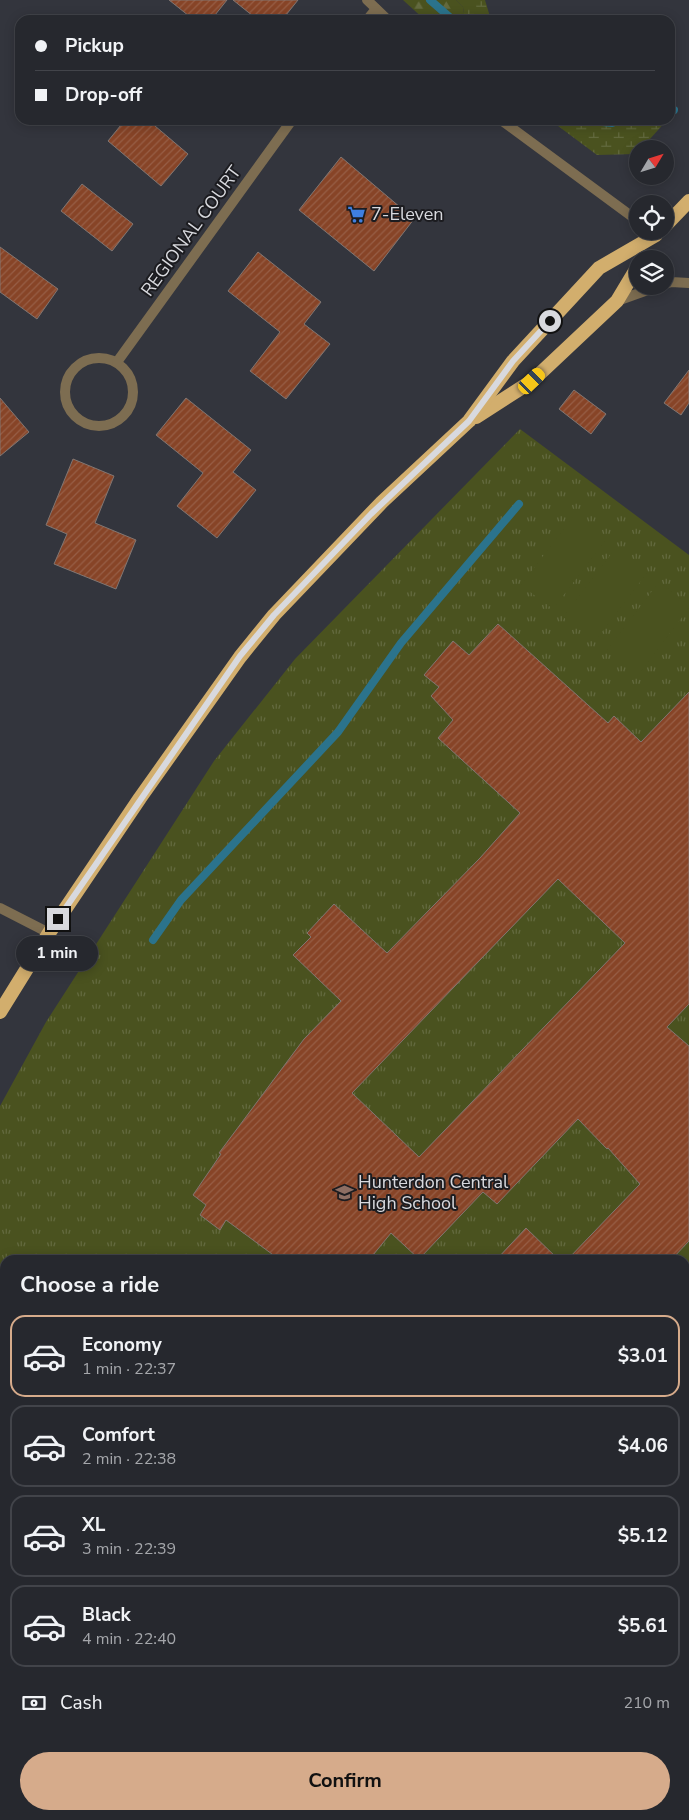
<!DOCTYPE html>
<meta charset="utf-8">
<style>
body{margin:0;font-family:"Nunito Sans",sans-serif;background:#32343a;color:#f1f3f6;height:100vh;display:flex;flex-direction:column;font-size:19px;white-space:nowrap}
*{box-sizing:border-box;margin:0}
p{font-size:16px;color:#a4a6aa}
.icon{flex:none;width:28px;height:28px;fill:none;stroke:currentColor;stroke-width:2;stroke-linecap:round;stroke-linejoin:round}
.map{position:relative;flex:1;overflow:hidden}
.side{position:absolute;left:0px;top:1255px;width:690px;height:565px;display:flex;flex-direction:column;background:#26282e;border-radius:15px 15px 0 0;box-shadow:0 2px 12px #0003,0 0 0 1px #42444a}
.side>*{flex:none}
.banner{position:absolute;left:15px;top:15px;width:660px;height:110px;border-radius:15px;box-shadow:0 2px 12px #0003,0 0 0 1px #42444a;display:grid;align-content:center;height:110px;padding:0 20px;background:#26282e}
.needle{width:32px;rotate:52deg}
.buttons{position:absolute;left:629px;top:140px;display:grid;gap:10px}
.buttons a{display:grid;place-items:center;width:45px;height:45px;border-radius:50%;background:#26282e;box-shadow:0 2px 12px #0003,0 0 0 1px #42444a;font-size:25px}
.end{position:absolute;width:22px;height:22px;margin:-11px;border:6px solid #d8d9de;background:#111;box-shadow:0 0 0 2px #111}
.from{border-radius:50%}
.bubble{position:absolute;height:35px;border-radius:18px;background:#26282e;box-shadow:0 2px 12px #0003,0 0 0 1px #42444a;font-size:16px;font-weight:700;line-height:35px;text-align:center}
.car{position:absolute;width:15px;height:30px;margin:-15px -8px;border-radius:6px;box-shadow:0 0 4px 1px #0007;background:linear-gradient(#f5c518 24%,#345 0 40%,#f5c518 0 76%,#345 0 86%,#f5c518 0)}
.banner b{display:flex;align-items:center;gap:18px;height:48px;font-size:19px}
.banner b+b{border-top:1px solid #42444a}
.banner i{width:12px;height:12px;background:#f1f3f6}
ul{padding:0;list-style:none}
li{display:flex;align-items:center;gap:15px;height:82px;margin:0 10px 8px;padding:0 10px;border:2px solid #42444a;border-radius:15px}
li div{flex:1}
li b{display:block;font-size:19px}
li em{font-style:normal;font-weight:700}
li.on{border-color:#d6ab8b}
li>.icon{width:45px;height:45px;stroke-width:1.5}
h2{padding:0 20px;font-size:22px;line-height:60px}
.pay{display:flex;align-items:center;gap:12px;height:55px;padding:0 20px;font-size:19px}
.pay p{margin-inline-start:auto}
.button{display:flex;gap:10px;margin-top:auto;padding:10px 20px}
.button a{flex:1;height:58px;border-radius:30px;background:#d6ab8b;color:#111;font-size:20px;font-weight:700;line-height:58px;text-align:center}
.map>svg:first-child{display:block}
.grass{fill:url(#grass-tufts);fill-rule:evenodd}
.forest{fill:url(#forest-firs)}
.wetland{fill:url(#wetland-marsh)}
.park{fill:url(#park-dots)}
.pitch{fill:#4a521f}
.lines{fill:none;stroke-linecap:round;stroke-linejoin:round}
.stream{stroke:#2b738c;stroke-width:8}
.building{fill:url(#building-hatch);stroke:#817672;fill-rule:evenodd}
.minor{stroke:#7d6d51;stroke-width:10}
.tertiary{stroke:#7d6d51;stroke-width:10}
.trunk{stroke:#d2ae6d;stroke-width:14}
.route{stroke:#d8d9de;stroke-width:6}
.labels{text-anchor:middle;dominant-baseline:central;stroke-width:4;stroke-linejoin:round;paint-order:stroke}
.poi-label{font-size:18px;fill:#d8d9de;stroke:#1c1c20;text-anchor:start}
.street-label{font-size:18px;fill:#d8d9de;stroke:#1c1c20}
</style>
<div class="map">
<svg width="689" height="1820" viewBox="0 0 689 1820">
<defs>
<pattern id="grass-tufts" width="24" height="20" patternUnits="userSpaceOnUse" patternTransform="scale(1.25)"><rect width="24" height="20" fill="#4a521f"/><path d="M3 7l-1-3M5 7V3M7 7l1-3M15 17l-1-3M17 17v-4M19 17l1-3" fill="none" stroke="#636a3f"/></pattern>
<pattern id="forest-firs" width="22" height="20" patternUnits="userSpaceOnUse" patternTransform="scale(1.25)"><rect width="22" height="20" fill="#4a521f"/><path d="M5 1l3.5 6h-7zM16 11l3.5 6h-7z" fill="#636a3f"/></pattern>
<pattern id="wetland-marsh" width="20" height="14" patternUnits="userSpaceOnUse" patternTransform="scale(1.25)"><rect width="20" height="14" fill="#4a521f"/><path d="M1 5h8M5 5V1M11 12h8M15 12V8" fill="none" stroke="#636a3f"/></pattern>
<pattern id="park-dots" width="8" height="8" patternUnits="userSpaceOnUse" patternTransform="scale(1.25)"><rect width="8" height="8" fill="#4a521f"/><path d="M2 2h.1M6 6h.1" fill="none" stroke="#636a3f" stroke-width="1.8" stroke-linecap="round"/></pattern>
<pattern id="building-hatch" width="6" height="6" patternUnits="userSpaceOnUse" patternTransform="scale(1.25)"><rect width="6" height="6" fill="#874427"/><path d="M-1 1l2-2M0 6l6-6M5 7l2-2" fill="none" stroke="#975e46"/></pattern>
</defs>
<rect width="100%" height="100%" fill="#33353d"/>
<path class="grass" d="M520,429L689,555V1820H0V1106L46,1022L214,761L295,659ZM5,1260H685V1815H5Z"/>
<path class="forest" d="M403,0H456L463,7L465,20H425Z"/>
<g class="wetland">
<path d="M456,0H485L491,20H465L463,7Z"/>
<path d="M550,120H667L641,149H638L636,154L597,155Z"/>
</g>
<path class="park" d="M689,1339V1820H405L402,1815H685V1343Z"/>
<g class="pitch">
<path d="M573,517L605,541L553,609L521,585Z"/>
<path d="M615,549L647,573L595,641L563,617Z"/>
<path d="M659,582L689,605V608L639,674L607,650Z"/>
<path d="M685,1796L689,1799V1820H419L415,1815H685Z"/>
</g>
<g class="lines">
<g class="stream">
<path d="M430,0L453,20"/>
<path d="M670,109L674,110"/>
<path d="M583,120L612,123L620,120"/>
<path d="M153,940L181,900L338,732L401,643L519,504"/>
</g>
</g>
<g class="building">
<path d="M169,0H227L211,20H194Z"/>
<path d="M233,0H298L282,20H258Z"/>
<path d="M125,120H148L188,154L161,186L108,141Z"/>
<path d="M341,157L414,219L374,271L299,210Z"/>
<path d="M82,184L133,224L112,251L61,211Z"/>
<path d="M0,247L58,289L37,319L0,292Z"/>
<path d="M258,252L321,302L304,324L330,344L286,399L250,371L280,332L228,291Z"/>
<path d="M689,370V403L681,415L664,403Z"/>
<path d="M574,390L606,414L591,434L559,409Z"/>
<path d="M0,398L29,432L0,456Z"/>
<path d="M186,398L251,450L233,472L256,490L217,538L177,506L203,473L156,435Z"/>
<path d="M73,459L114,476L95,523L136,540L116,589L54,564L67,534L46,525Z"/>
<path d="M498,624L608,723L614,716L641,742L689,692V1004L667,1027L689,1046V1241L671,1260H567L640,1184L608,1148L607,1149L578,1119L497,1204L483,1192L419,1259L391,1233L369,1260H280L226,1220L220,1230L200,1215L206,1205L193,1195L221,1154L219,1153L304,1039L341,1001L293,955L311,937L307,933L334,904L387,953L480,858L520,813L438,738L453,720L431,696L439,687L424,675L453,641L469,655ZM558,879L625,943L419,1157L352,1093Z"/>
<path d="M526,1228L559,1260H496Z"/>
</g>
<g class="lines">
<g class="minor">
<path d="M367,20L376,9"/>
<circle cx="99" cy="392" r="34"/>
<path d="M117,362L292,120"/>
<path d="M0,908L49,933"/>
</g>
<g class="tertiary">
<path d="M367,0L388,20"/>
<path d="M501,120L638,221"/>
<path d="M665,284L671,282L689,283"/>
<path d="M617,301L659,286"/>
</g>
<g class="trunk">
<path d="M665,226L689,201"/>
<path d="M476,417L532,381L617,301L638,266"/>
<path d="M0,1012L49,933L140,798L240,657L274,615L382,502L469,421L513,361L599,268L656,235"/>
</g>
</g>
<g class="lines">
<path class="route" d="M58,919L240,656L274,615L371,514L469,421L513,361L550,321"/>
</g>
<defs>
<symbol id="supermarket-bare" viewBox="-9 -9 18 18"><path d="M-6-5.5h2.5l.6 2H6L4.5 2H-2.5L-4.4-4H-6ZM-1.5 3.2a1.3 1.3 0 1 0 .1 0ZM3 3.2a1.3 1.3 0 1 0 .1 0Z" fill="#3f7fe0" stroke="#1c1c20" stroke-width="2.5" paint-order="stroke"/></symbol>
<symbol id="school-bare" viewBox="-9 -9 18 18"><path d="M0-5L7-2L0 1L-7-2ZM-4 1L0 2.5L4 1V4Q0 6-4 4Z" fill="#8d6e63" stroke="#1c1c20" stroke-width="2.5" paint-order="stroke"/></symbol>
</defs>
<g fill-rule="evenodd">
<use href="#supermarket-bare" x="344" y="202" width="25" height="25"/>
<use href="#school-bare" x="332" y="1180" width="25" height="25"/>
</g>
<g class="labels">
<g class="poi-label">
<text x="371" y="214">7-Eleven</text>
<text x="358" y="1182">Hunterdon Central<tspan x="358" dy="21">High School</tspan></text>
</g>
<g class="street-label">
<text transform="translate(191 231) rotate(-54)">REGIONAL COURT</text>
</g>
</g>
</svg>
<div class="buttons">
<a><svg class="needle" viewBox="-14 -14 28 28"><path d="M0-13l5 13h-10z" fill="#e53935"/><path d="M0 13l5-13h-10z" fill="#a4a6aa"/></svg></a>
<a><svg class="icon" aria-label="locate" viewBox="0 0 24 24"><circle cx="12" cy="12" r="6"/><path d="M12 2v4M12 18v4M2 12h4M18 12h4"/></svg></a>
<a><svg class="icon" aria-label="layers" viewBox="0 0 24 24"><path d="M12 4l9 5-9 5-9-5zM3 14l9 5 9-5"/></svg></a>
</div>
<i class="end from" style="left:550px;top:321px"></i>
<i class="end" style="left:58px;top:919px"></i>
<div class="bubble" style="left:16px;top:936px;width:82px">1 min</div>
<i class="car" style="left:532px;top:381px;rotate:46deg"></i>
<div class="banner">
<b><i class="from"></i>Pickup</b>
<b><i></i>Drop-off</b>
</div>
<section class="side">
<h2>Choose a ride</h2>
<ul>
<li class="on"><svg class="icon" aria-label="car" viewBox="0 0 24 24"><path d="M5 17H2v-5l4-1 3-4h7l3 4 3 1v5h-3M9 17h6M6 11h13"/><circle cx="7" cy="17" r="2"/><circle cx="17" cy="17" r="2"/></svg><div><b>Economy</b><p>1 min · 22:37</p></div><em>$3.01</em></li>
<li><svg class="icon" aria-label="car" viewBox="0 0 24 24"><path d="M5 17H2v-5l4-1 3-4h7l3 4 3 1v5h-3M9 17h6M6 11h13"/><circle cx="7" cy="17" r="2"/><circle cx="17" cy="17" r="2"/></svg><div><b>Comfort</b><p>2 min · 22:38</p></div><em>$4.06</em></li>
<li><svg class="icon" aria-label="car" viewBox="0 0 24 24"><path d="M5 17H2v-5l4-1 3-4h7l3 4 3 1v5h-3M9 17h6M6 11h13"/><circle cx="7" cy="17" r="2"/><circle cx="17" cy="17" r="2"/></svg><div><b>XL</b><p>3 min · 22:39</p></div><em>$5.12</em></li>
<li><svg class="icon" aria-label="car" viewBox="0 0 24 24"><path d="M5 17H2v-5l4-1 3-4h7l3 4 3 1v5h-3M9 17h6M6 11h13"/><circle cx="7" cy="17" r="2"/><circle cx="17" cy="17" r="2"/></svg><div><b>Black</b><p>4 min · 22:40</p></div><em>$5.61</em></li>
</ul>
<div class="pay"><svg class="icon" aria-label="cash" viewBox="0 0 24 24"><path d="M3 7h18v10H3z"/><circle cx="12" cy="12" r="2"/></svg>Cash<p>210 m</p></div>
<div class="button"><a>Confirm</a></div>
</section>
</div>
